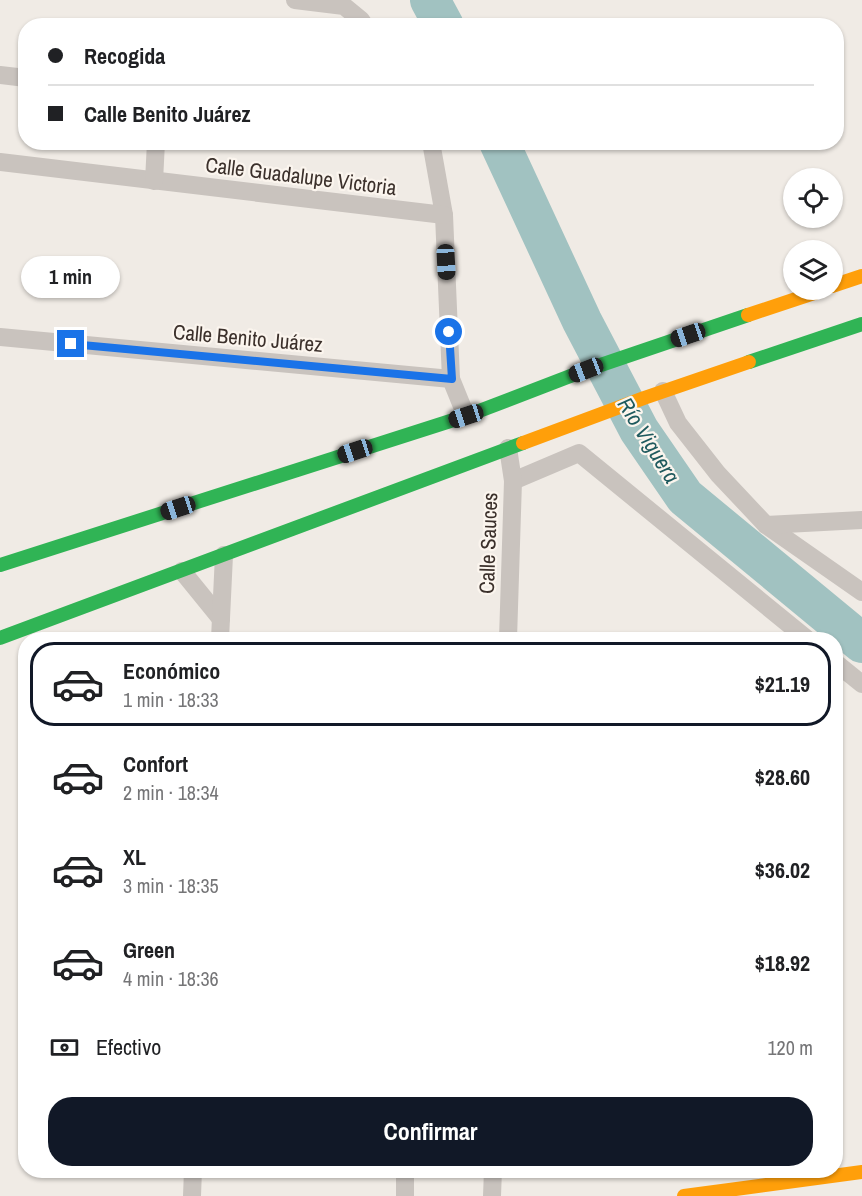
<!DOCTYPE html>
<html lang="es">
<meta charset="utf-8">
<style>
body{margin:0;font-family:"Archivo Narrow",sans-serif;background:#f2f2f2;color:#202124;height:100vh;display:flex;flex-direction:column;font-size:22px;white-space:nowrap}
*{box-sizing:border-box;margin:0}
p{font-size:20px;color:#757577}
.icon{flex:none;width:33px;height:33px;fill:none;stroke:currentColor;stroke-width:2;stroke-linecap:round;stroke-linejoin:round}
.map{position:relative;flex:1;overflow:hidden}
.drawer{position:absolute;left:18px;top:632px;width:825px;height:546px;display:flex;flex-direction:column;background:#fff;border-radius:24px;box-shadow:0 2px 4px #0004}
.drawer>*{flex:none}
.top-card{position:absolute;left:18px;top:18px;width:826px;height:132px;border-radius:24px;box-shadow:0 2px 4px #0004;display:grid;align-content:center;height:132px;padding:0 30px;background:#fff}
.controls{position:absolute;left:783px;top:168px;display:grid;gap:12px}
.controls a{display:grid;place-items:center;width:60px;height:60px;border-radius:50%;background:#fff;box-shadow:0 2px 4px #0004;font-size:30px}
.end{position:absolute;width:27px;height:27px;margin:-14px;border:8px solid #1a73e8;background:#fff;box-shadow:0 0 0 3px #fff}
.from{border-radius:50%}
.bubble{position:absolute;height:42px;border-radius:21px;background:#fff;box-shadow:0 2px 4px #0004;font-size:20px;font-weight:800;line-height:42px;text-align:center}
.car{position:absolute;width:18px;height:36px;margin:-18px -9px;border-radius:8px;box-shadow:0 0 4px 2px #0007;background:linear-gradient(#222 24%,#8ab4d8 0 40%,#222 0 76%,#8ab4d8 0 86%,#222 0)}
.top-card b{display:flex;align-items:center;gap:21px;height:57px;font-size:22px}
.top-card b+b{border-top:2px solid #e0e0e0}
.top-card i{width:15px;height:15px;background:#202124}
ul{padding:10px 0 0;list-style:none}
li{display:flex;align-items:center;gap:18px;height:84px;margin:0 12px 9px;padding:0 18px;border:3px solid transparent;border-radius:24px}
li div{flex:1}
li b{display:block;font-size:22px}
li em{font-style:normal;font-weight:800}
li.selected{border-color:#111827}
li>.icon{width:54px;height:54px;stroke-width:1.5}
.pay{display:flex;align-items:center;gap:15px;height:66px;padding:0 30px;font-size:22px}
.pay p{margin-inline-start:auto}
.cta{display:flex;gap:12px;margin-top:auto;padding:12px 30px}
.cta a{flex:1;height:69px;border-radius:24px;background:#111827;color:#fff;font-size:24px;font-weight:800;line-height:69px;text-align:center}
.map>svg:first-child{display:block}
.lines{fill:none;stroke-linecap:round;stroke-linejoin:round}
.river{stroke:#a1c2c1;stroke-width:40}
.street{stroke:#c9c3be;stroke-width:18}
.fast{stroke:#30b455;stroke-width:14}
.slow{stroke:#ff9f0a;stroke-width:14}
.route{stroke:#1a73e8;stroke-width:8}
.labels{text-anchor:middle;dominant-baseline:central;stroke-width:4.5;stroke-linejoin:round;paint-order:stroke}
.street-label{font-size:21px;fill:#3b302b;stroke:#fbf5ee}
.water-label{font-size:22px;font-style:italic;fill:#1f5a5e;stroke:#fbf5ee}
</style>
<div class="map">
<svg width="862" height="1196" viewBox="0 0 862 1196">
<rect width="100%" height="100%" fill="#f0ebe5"/>
<g class="lines">
<g class="river">
<path d="M430,0L444,26"/>
<path d="M499,142L582,321L639,430L685,497L862,643"/>
</g>
<g class="street">
<path d="M295,0L344,6L361,20L365,26"/>
<path d="M0,75L26,78"/>
<path d="M431,142L444,215L451,379"/>
<path d="M0,162L444,215"/>
<path d="M154,181L156,142"/>
<path d="M0,337L451,379L466,416"/>
<path d="M663,391L678,423L718,474L766,525L862,592"/>
<path d="M513,481L579,453L807,639"/>
<path d="M766,525L862,520"/>
<path d="M182,571L221,619"/>
<path d="M220,639L224,555"/>
<path d="M508,639L513,481L508,448"/>
<path d="M836,663L862,684"/>
<path d="M405,1170V1196"/>
<path d="M192,1196L193,1170"/>
<path d="M492,1196L493,1170"/>
</g>
<g class="fast">
<path d="M749,362L862,324"/>
<path d="M0,565L466,416L586,370L748,315"/>
<path d="M0,638L523,443"/>
</g>
<g class="slow">
<path d="M832,286L862,276"/>
<path d="M748,315L823,290"/>
<path d="M523,443L644,398L749,362"/>
<path d="M684,1196L862,1172"/>
</g>
</g>
<g class="lines">
<path class="route" d="M71,344L452,379L449,332"/>
</g>
<g class="labels">
<g class="street-label">
<text transform="translate(301 176) rotate(7)">Calle Guadalupe Victoria</text>
<text transform="translate(248 338) rotate(5)">Calle Benito Juárez</text>
<text transform="translate(488 543) rotate(-88)">Calle Sauces</text>
</g>
<g class="water-label">
<text transform="translate(649 440) rotate(58)">Río Viguera</text>
</g>
</g>
</svg>
<div class="controls">
<a><svg class="icon" aria-label="locate" viewBox="0 0 24 24"><circle cx="12" cy="12" r="6"/><path d="M12 2v4M12 18v4M2 12h4M18 12h4"/></svg></a>
<a><svg class="icon" aria-label="layers" viewBox="0 0 24 24"><path d="M12 4l9 5-9 5-9-5zM3 14l9 5 9-5"/></svg></a>
</div>
<i class="end from" style="left:449px;top:332px"></i>
<i class="end" style="left:71px;top:344px"></i>
<div class="bubble" style="left:21px;top:256px;width:99px">1 min</div>
<i class="car" style="left:446px;top:262px;rotate:177deg"></i>
<i class="car" style="left:688px;top:335px;rotate:251deg"></i>
<i class="car" style="left:586px;top:370px;rotate:249deg"></i>
<i class="car" style="left:466px;top:416px;rotate:252deg"></i>
<i class="car" style="left:355px;top:451px;rotate:252deg"></i>
<i class="car" style="left:178px;top:508px;rotate:252deg"></i>
<div class="top-card">
<b><i class="from"></i>Recogida</b>
<b><i></i>Calle Benito Juárez</b>
</div>
<section class="drawer">
<ul>
<li class="selected"><svg class="icon" aria-label="car" viewBox="0 0 24 24"><path d="M5 17H2v-5l4-1 3-4h7l3 4 3 1v5h-3M9 17h6M6 11h13"/><circle cx="7" cy="17" r="2"/><circle cx="17" cy="17" r="2"/></svg><div><b>Económico</b><p>1 min · 18:33</p></div><em>$21.19</em></li>
<li><svg class="icon" aria-label="car" viewBox="0 0 24 24"><path d="M5 17H2v-5l4-1 3-4h7l3 4 3 1v5h-3M9 17h6M6 11h13"/><circle cx="7" cy="17" r="2"/><circle cx="17" cy="17" r="2"/></svg><div><b>Confort</b><p>2 min · 18:34</p></div><em>$28.60</em></li>
<li><svg class="icon" aria-label="car" viewBox="0 0 24 24"><path d="M5 17H2v-5l4-1 3-4h7l3 4 3 1v5h-3M9 17h6M6 11h13"/><circle cx="7" cy="17" r="2"/><circle cx="17" cy="17" r="2"/></svg><div><b>XL</b><p>3 min · 18:35</p></div><em>$36.02</em></li>
<li><svg class="icon" aria-label="car" viewBox="0 0 24 24"><path d="M5 17H2v-5l4-1 3-4h7l3 4 3 1v5h-3M9 17h6M6 11h13"/><circle cx="7" cy="17" r="2"/><circle cx="17" cy="17" r="2"/></svg><div><b>Green</b><p>4 min · 18:36</p></div><em>$18.92</em></li>
</ul>
<div class="pay"><svg class="icon" aria-label="cash" viewBox="0 0 24 24"><path d="M3 7h18v10H3z"/><circle cx="12" cy="12" r="2"/></svg>Efectivo<p>120 m</p></div>
<div class="cta"><a>Confirmar</a></div>
</section>
</div>
